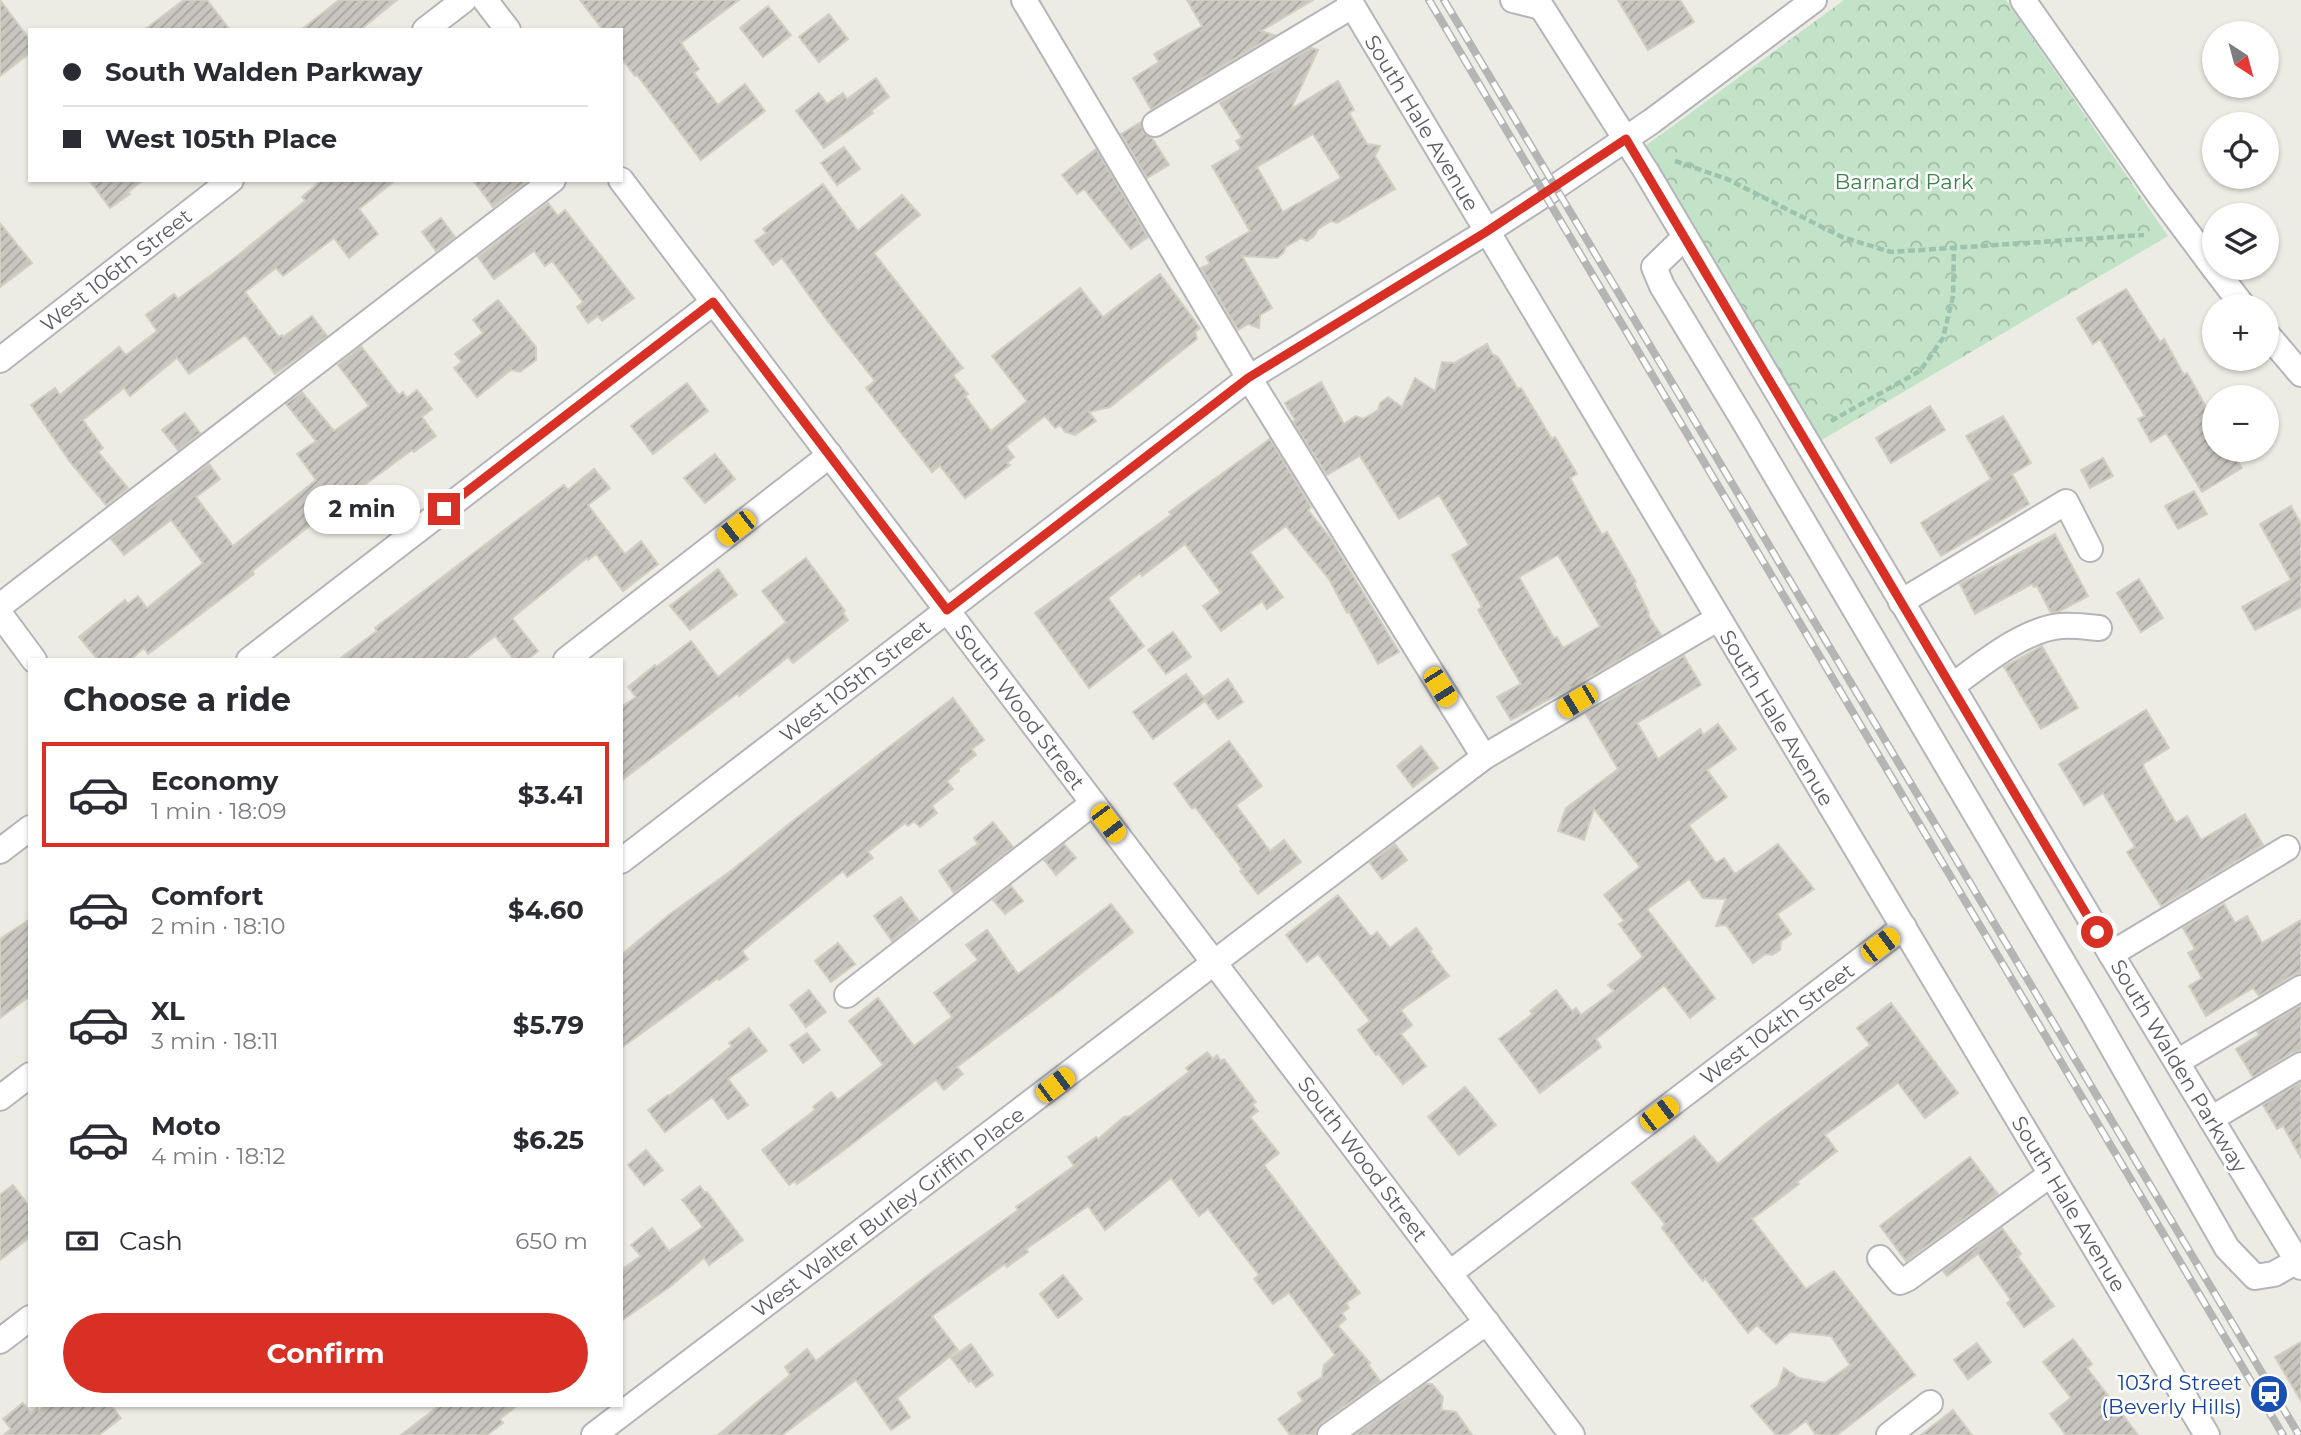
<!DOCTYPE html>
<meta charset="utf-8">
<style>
body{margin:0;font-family:Montserrat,sans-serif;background:#f7f7f7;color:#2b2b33;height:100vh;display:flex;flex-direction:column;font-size:26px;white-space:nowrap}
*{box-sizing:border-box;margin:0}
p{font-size:23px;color:#7c7c81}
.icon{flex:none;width:38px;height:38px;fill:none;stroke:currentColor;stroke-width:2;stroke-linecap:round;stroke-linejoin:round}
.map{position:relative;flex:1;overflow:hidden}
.panel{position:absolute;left:28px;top:658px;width:595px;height:749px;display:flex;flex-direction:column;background:#fff;border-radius:0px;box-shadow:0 2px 5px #0004}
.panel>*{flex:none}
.hud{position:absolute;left:28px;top:28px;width:595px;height:154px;border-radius:0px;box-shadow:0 2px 5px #0004;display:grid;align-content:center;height:154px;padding:0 35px;background:#fff}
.needle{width:46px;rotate:144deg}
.buttons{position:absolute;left:2202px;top:21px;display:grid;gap:14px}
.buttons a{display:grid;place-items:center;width:77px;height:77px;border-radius:50%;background:#fff;box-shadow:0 2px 5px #0004;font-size:35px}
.end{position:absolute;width:32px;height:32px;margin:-16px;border:9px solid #d93025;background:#fff;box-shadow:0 0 0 4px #fff}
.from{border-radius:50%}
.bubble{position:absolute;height:49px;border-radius:24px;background:#fff;box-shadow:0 2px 5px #0004;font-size:23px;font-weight:700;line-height:49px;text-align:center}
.car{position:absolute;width:21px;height:42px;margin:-21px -10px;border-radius:9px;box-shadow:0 0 5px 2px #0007;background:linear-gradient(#f5c518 24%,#345 0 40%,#f5c518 0 76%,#345 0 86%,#f5c518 0)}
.hud b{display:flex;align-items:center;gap:24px;height:66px;font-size:26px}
.hud b+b{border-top:2px solid #e1e1e2}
.hud i{width:18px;height:18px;background:#2b2b33}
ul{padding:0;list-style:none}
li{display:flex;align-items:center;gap:21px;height:105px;margin:0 14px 10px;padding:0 21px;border:4px solid transparent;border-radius:0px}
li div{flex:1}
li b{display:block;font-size:26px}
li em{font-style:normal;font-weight:700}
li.on{border-color:#d93025}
li>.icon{width:63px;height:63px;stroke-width:1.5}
h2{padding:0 35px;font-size:32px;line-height:84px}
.pay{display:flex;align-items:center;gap:18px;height:77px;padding:0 35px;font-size:26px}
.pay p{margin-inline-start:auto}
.cta{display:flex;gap:14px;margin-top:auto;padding:14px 35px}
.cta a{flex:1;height:80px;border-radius:42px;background:#d93025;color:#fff;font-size:28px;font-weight:700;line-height:80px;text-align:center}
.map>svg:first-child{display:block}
.forest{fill:url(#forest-crowns)}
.building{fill:url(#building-hatch);stroke:#d1cfc2;stroke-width:2;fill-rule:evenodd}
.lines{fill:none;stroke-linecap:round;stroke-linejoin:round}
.minor-casing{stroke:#b4b5ba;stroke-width:28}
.path{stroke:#9cc3ad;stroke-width:4.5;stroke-dasharray:7 3.5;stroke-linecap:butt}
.minor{stroke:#fff;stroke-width:24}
.rail-casing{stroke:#b4b5b5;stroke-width:8}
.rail{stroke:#fff;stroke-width:5;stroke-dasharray:16;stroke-linecap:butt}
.route{stroke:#d93025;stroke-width:9}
.labels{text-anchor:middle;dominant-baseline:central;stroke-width:5;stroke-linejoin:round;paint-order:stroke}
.street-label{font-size:21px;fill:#5c5e63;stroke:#fff}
.park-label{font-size:21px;fill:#3c824a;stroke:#fff}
.transit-label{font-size:21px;fill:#164399;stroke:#fff;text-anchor:end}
</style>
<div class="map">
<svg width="2301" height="1435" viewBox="0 0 2301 1435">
<defs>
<pattern id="forest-crowns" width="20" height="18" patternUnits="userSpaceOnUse" patternTransform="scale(1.75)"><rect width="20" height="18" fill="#c2e3c7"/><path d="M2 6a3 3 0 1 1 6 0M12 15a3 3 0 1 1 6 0" fill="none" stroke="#a1bba5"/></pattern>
<pattern id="building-hatch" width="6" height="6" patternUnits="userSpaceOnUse" patternTransform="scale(1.75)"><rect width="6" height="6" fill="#c9c6c0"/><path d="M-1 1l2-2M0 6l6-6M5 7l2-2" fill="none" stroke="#a6a4a0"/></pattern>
</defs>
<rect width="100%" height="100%" fill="#edece4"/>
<path class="forest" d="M1844,0H2006L2168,236L1820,441L1644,147Z"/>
<g class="building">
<path d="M0,0L30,40V53L0,76Z"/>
<path d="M184,0H207L230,30H144Z"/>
<path d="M339,0H397L360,30H301Z"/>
<path d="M580,0H739L681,43L699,69L694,73L718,105L745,84L765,111L701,160L637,75L635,76L621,58V30H603Z"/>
<path d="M1187,0H1313L1261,31L1274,35L1151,109L1133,78L1159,62L1154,54L1202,26Z"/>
<path d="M1618,0H1680L1694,22L1648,50Z"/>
<path d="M768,6L791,35L763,57L740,28Z"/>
<path d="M829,14L848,39L819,62L799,37Z"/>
<path d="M1311,48L1318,50L1291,109L1338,81L1354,110L1349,113L1367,144L1380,146L1375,156L1395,189L1337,223L1331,221L1318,229L1314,236L1307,241L1301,238L1286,247L1283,253L1277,258L1242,256L1272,308L1260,315L1259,328L1248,324L1238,330L1201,268L1210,264L1206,257L1250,231L1212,166L1241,149L1236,141L1242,138L1220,103ZM1313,134L1341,178L1283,212L1257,167Z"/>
<path d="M876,78L889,97L871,111L873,113L824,148L796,111L819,93L827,104L843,93L847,99Z"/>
<path d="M1141,122L1143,132L1152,138L1169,165L1147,178L1121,134Z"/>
<path d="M844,147L860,169L837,185L821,163Z"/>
<path d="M1096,149L1148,237L1131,249L1084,189L1077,194L1062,175Z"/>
<path d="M89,180H143L128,192L130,194L110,208Z"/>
<path d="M322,180H396L359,209L378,234L349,258L334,238L283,276L276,268L245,292L279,337L282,335L283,337L312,316L327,336L275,374L245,335L189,374L177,358L130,396L124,388L83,420L103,448L98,452L128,488L106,505L70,462L31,405L55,388L60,395L119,347L126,355L157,331L146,315L174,294L178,299L237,256L305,201L302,197Z"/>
<path d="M473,180H528L493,207Z"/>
<path d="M823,184L858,231L902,195L920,215L874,253L963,368L953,375L968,394L965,396L991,431L1027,401L992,356L1080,288L1103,317L1160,274L1200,328L1195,332L1197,339L1110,407L1089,412L1096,421L1075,435L1065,432L1060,425L1055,428L1045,416L1006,446L1014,457L1007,463L1010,465L965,498L940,466L932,472L866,388L875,381L829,323L782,258L773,265L755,241L766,233L763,229Z"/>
<path d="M548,203L558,216L565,210L634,298L602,321L598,316L588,323L577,307L583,302L552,261L545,266L534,251L494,279L478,257Z"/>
<path d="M441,218L455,237L436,251L422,232Z"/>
<path d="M0,223L32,263L0,287Z"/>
<path d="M2126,289L2160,342L2164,339L2184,375L2187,373L2214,421V450H2231L2242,468L2202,492L2166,433L2151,442L2138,419L2145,416L2100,339L2093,344L2077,318Z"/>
<path d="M498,300L536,347V360L520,372L511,370L477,397L454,368L462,362L455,354L483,333L473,320Z"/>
<path d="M1487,344L1492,354L1498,357L1518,389L1521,388L1552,439L1555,437L1577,474L1570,478L1602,535L1607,532L1636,582L1634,583L1649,613L1648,615L1661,635L1571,688V687L1511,720L1497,697L1521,684L1478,610L1482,607L1452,555L1469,545L1439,495L1399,519L1360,456L1327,475L1293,422L1295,420L1285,403L1321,382L1344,424L1356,416L1363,419L1378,410L1380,403L1388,397L1402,407L1415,378L1435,391L1442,362L1454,363ZM1558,555L1600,626L1563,648L1557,637L1554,638L1519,577Z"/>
<path d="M361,346L399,395L403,392L407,398L417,390L432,409L422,417L436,436L414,452L412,450L363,486L366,491L339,511L335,506L252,571L254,574L148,654L144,648L130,660H98L79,637L125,600L128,604L138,596L147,608L203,563L171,520L124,555L111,539L209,464L220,479L196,497L233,546L316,480L297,454L316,441L286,404L302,392L334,431L369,406L338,365Z"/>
<path d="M687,383L708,411L653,454L631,426Z"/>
<path d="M1930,406L1945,430L1891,463L1876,438Z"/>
<path d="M185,413L200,433L178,450L162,430Z"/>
<path d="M2003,416L2031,463L2012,474L2029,504L1941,556L1921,523L1991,479L1966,436Z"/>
<path d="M1270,439L1311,507L1308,510L1331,539L1399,652L1378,664L1349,612L1347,613L1329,579L1286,526L1250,552L1283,597L1267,609L1262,601L1221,631L1203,606L1221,593L1185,544L1142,576L1140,573L1108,598L1144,646L1089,688L1035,613L1171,515L1169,512Z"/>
<path d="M715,454L735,479L705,503L684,478Z"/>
<path d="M2103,458L2113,476L2090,488L2081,470Z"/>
<path d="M594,469L610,488L588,505L625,554L641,541L658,564L623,591L596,554L588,560L587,558L512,618L538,651L527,660H514L495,636L464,660H338L377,631L375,628L528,512L564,485L568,490Z"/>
<path d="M2194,491L2207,514L2178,529L2165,506Z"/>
<path d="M2291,506L2301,524V607L2255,630L2242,607L2291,580L2260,524Z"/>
<path d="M2055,534L2088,596L2060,611L2051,613L2037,586L2034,587L2032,584L1975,614L1960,584Z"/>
<path d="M806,558L845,611L843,613L848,620L793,663L788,657L739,696L738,693L621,781V707L636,697L628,687L655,665L656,667L691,641L718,677L786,622L762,591Z"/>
<path d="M718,569L737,595L690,630L670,606Z"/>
<path d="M2139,579L2163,618L2141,632L2117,593Z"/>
<path d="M1173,632L1191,657L1166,674L1148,650Z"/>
<path d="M2042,646L2078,708L2041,729L2004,667Z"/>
<path d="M1684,656L1701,685L1637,723L1658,759L1700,729L1703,735L1718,724L1736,749L1707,770L1727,797L1689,825L1716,863L1724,858L1735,874L1778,844L1814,889L1777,914L1791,934L1781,941L1780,950L1772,955L1766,954L1753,963L1726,925L1716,926L1726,899L1703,898L1689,879L1647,909L1715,998L1690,1018L1664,985L1596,1039L1601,1047L1540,1093L1499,1039L1533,1014L1530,1011L1556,990L1572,1011L1576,1008L1581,1015L1614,991L1608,985L1643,957L1619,924L1624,921L1604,895L1640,867L1594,809L1584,840L1558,831L1566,808L1618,769L1586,714Z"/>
<path d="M1186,674L1203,697L1228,679L1243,702L1218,719L1205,701L1153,739L1133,712Z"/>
<path d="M953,698L984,740L972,749L976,755L958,769L959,771L947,781L953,789L934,804L932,806L937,813L920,827L914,821L908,826L905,823L868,852L873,858L847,877L843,871L742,951L748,959L719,980L718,978L621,1048V955L670,914L732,870L794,820Z"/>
<path d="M2146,710L2169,748L2143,764L2144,768L2176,823L2187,816L2201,840L2245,814L2263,845L2161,906L2127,852L2135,847L2103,793L2084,805L2059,764Z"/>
<path d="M1229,741L1262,786L1236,805L1270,851L1284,840L1301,862L1258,894L1240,871L1242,869L1195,807L1192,809L1174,784Z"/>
<path d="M1421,746L1438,768L1413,787L1397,766Z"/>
<path d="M993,822L1013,847L954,893L939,871L978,844L974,838Z"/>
<path d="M1064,844L1076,858L1056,875L1044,860Z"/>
<path d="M1395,844L1407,860L1382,879L1370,863Z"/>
<path d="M1011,886L1023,901L1005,914L993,900Z"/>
<path d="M1338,895L1371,937L1377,932L1390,948L1416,928L1432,949L1430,951L1449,976L1401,1010L1412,1025L1401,1034L1426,1066L1403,1084L1378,1053L1376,1055L1358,1030L1370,1021L1318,954L1307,962L1286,935Z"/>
<path d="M901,897L918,920L892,941L874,916Z"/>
<path d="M1111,904L1133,932L1055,994L957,1067L963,1074L944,1090L936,1080L839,1154L797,1184L795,1181L789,1185L762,1150L815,1110L813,1107L831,1092L838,1100L883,1065L849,1021L878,998L914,1046L952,1017L934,993L978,960L966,945L987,930L1018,974Z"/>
<path d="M2224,904L2235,923L2247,916L2262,943L2301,920V973L2293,975L2259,996L2253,988L2206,1016L2189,986L2202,978L2188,953L2195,949L2183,928Z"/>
<path d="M30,919V996L0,1018V939Z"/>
<path d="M838,943L855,964L831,982L815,961Z"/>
<path d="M809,990L826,1012L806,1027L790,1005Z"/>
<path d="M1891,1003L1958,1093L1925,1118L1898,1083L1825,1135L1837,1151L1797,1182L1799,1184L1752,1219L1806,1289L1834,1271L1915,1375L1837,1435H1816L1806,1421L1787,1435H1776L1751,1406L1778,1386L1784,1368L1799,1378L1825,1383L1850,1365L1831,1336L1790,1332L1776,1344L1757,1325L1748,1333L1705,1278L1703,1281L1689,1264L1662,1228L1665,1224L1632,1183L1694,1136L1718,1164L1764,1125L1870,1045L1857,1028Z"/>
<path d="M2301,1005V1050L2293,1052L2253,1077L2236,1049L2259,1035L2257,1031Z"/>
<path d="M749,1028L767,1051L728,1079L748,1105L728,1119L712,1097L665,1132L648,1110L668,1095L669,1096L732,1046L729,1043Z"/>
<path d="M807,1033L820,1050L803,1063L790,1045Z"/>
<path d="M1207,1052L1213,1059L1217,1055L1221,1061L1224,1059L1256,1102L1252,1104L1258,1111L1250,1117L1279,1153L1264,1165L1360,1293L1346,1303L1349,1308L1342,1313L1346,1319L1338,1326L1370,1363L1368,1364L1380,1381L1321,1423L1317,1428L1315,1435H1290L1278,1419L1303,1401L1298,1393L1322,1377L1324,1365L1335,1355L1289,1293L1273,1304L1254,1279L1259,1275L1208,1209L1199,1216L1171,1178L1105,1230L1088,1206L1026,1249L1028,1252L1007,1267L1005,1264L932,1316L958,1350L897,1398L910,1417L891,1430L856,1380L782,1435H718L790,1375L785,1367L807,1349L816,1361L936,1269L1018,1210L1016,1207L1074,1166L1068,1157L1096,1137L1098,1139L1124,1117L1130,1116L1189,1072L1186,1068Z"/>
<path d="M2301,1082V1158L2283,1126L2277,1129L2263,1105Z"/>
<path d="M1465,1087L1496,1125L1459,1155L1428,1117Z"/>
<path d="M646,1150L663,1170L644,1185L628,1165Z"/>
<path d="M1970,1157L1998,1194L1906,1261L1880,1226Z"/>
<path d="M13,1185L30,1207V1237L0,1260V1195Z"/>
<path d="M700,1186L705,1193L707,1192L743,1240L709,1265L704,1258L671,1286L621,1321V1270L641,1256L631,1245L652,1228L669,1251L703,1227L682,1200Z"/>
<path d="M2002,1228L2021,1254L2018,1257L2054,1306L2024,1327L2007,1303L2011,1300L1978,1254L1947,1276L1943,1271Z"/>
<path d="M1063,1275L1082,1299L1058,1318L1040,1294Z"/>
<path d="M2073,1339L2092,1364L2087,1368L2138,1435H2066L2050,1414L2071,1398L2043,1362Z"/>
<path d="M2301,1342V1401L2275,1357Z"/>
<path d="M1977,1343L1991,1362L1968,1379L1954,1360Z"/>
<path d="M971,1344L993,1375L976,1387L971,1380L969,1382L951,1358Z"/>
<path d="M1426,1384H1432L1443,1397L1441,1410L1456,1412L1472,1435H1355Z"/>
<path d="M23,1403L31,1413L37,1408L39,1411L46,1405H111L121,1418L99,1435H4L11,1429L3,1419Z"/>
<path d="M440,1405H518L500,1419L503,1423L487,1435H401Z"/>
<path d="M1953,1410L1972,1435H1921Z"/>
</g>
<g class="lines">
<defs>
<g id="minor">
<path d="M485,0L508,30"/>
<path d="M1024,0L1249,378L1484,757"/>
<path d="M1349,0L2207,1435"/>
<path d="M1513,0L1541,7"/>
<path d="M1537,0L1646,171L2111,954L2301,1267"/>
<path d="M2023,0L2158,193L2214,268"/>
<path d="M425,30L464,0"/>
<path d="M1155,124L1352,6"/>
<path d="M621,180L1572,1435"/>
<path d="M1685,237L1654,267L1662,286L1745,423L2090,1008L2227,1248L2255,1277L2274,1274L2297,1261"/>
<path d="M2214,268L2243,306"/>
<path d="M2266,333L2301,374"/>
<path d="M0,360L231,180"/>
<path d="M1901,602L2066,502L2090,549"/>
<path d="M0,606L553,180"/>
<path d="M0,614L34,660"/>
<path d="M249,660L714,302"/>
<path d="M566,660L830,455"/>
<path d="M1952,686C1982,664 2024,629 2061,626C2073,625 2087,627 2099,628"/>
<path d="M0,851L30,828"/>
<path d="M621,861L1249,378L1486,232L1545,194L1652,121L1814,0"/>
<path d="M2111,954L2287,848"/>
<path d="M847,995L1093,803"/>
<path d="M2177,1062L2301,988"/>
<path d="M0,1098L30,1075"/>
<path d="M2211,1119L2301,1065"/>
<path d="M1880,1258L1900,1282L1907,1279L2051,1174"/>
<path d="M1450,1273L1904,927"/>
<path d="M0,1341L30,1318"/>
<path d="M594,1435L1484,757L1717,619"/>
<path d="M1330,1435L1487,1322"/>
<path d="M1889,1435L1930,1403"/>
</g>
</defs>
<use href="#minor" class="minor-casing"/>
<g class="path">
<path d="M1675,161L1727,179L1842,237L1891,252L2144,235"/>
<path d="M1831,421L1920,371L1943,338L1953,296L1954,248"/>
</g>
<use href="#minor" class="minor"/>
<defs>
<g id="rail">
<path d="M1429,0L2283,1435"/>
<path d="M1444,0L2299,1435"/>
</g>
</defs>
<use href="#rail" class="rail-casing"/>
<use href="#rail" class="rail"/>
</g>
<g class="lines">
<path class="route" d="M444,509L713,302L947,610L1248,378L1486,232L1626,139L2097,932"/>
</g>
<defs>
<symbol id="station-disc" viewBox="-11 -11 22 22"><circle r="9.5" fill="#1a4fb4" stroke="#fff"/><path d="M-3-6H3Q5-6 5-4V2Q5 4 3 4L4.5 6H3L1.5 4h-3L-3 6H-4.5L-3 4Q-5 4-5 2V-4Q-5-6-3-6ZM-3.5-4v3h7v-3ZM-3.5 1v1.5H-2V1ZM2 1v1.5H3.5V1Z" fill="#fff"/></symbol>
</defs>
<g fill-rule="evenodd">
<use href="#station-disc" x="2247" y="1372" width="44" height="44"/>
</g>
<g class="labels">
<g class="street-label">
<text transform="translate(1422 123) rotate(59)">South Hale Avenue</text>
<text transform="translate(116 270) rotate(-38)">West 106th Street</text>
<text transform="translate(855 681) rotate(-38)">West 105th Street</text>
<text transform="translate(1020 707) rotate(53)">South Wood Street</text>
<text transform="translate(1777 718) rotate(59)">South Hale Avenue</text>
<text transform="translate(1777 1024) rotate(-37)">West 104th Street</text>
<text transform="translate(2179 1066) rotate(59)">South Walden Parkway</text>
<text transform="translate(1363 1159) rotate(53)">South Wood Street</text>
<text transform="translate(2069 1204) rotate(59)">South Hale Avenue</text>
<text transform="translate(888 1212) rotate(-37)">West Walter Burley Griffin Place</text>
</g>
<g class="park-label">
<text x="1904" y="181">Barnard Park</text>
</g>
<g class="transit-label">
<text x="2242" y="1382">103rd Street<tspan x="2242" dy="24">(Beverly Hills)</tspan></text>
</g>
</g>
</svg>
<div class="buttons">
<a><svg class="needle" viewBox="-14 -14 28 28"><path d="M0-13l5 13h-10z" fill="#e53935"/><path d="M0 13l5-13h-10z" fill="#7c7c81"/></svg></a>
<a><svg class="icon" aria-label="locate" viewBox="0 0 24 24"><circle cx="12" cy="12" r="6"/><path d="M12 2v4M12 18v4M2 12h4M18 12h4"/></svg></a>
<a><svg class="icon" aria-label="layers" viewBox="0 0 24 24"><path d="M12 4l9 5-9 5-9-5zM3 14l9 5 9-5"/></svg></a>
<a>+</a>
<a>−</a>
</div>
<i class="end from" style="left:2097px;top:932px"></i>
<i class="end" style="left:444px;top:509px"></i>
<div class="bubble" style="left:304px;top:485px;width:116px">2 min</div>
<i class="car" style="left:736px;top:528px;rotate:232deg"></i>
<i class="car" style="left:1440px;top:687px;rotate:148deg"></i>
<i class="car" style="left:1577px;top:701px;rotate:239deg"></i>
<i class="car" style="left:1108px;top:823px;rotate:143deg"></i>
<i class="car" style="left:1880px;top:945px;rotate:53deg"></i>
<i class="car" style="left:1055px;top:1085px;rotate:53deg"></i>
<i class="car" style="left:1659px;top:1114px;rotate:53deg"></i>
<div class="hud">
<b><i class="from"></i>South Walden Parkway</b>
<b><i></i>West 105th Place</b>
</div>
<section class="panel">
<h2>Choose a ride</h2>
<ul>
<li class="on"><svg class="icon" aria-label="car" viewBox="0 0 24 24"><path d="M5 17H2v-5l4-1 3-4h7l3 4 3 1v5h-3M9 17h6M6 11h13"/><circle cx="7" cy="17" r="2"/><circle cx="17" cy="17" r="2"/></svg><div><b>Economy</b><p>1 min · 18:09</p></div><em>$3.41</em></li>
<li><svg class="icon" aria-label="car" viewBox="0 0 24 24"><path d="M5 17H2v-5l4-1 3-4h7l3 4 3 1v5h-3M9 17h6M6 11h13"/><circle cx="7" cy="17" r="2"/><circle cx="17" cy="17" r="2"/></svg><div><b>Comfort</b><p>2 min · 18:10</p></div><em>$4.60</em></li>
<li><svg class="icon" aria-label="car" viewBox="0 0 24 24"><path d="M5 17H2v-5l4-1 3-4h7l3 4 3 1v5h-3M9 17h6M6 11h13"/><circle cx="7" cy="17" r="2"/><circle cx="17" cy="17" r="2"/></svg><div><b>XL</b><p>3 min · 18:11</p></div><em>$5.79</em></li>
<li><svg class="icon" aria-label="car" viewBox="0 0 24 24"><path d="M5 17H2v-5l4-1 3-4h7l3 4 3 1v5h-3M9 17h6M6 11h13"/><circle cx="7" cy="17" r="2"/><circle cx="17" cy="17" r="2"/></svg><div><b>Moto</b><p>4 min · 18:12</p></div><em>$6.25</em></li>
</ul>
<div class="pay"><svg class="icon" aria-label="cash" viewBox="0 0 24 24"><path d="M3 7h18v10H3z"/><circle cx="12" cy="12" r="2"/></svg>Cash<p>650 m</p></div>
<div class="cta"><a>Confirm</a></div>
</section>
</div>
